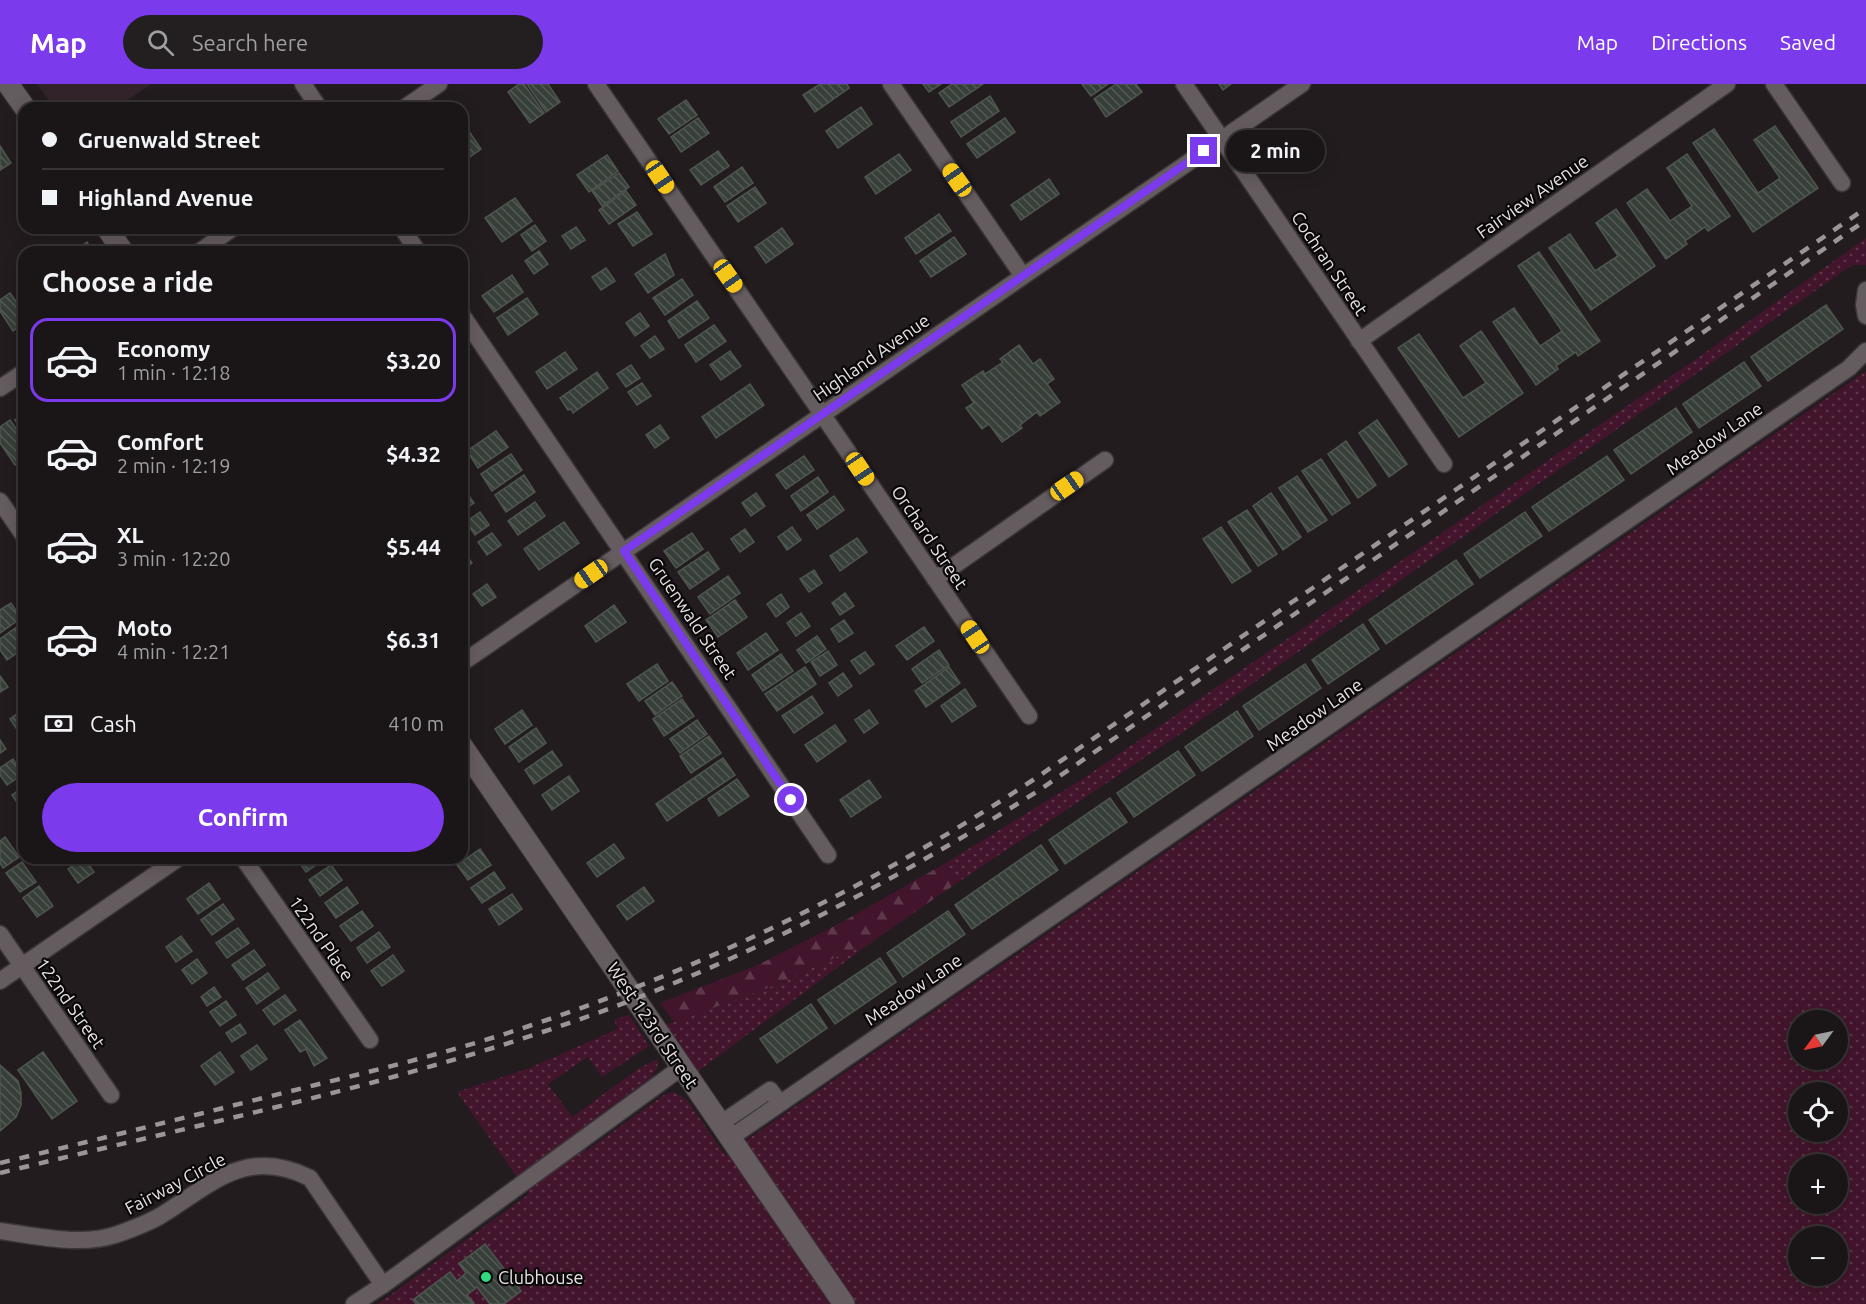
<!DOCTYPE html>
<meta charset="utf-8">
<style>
body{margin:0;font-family:Ubuntu,sans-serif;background:#231e20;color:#f1f3f6;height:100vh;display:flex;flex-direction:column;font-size:22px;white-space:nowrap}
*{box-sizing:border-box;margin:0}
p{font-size:20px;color:#9f9fa1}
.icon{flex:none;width:33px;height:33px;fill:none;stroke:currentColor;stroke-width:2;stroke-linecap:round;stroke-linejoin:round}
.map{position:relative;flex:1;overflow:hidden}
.side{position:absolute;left:18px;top:162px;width:450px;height:618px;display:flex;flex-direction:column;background:#1a1517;border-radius:18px;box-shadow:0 3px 15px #0003,0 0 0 2px #383436}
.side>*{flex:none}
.guide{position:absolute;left:18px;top:18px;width:450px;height:132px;border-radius:18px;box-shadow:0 3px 15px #0003,0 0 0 2px #383436;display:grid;align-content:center;height:132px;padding:0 24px;background:#1a1517}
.needle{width:39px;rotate:237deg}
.controls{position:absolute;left:1788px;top:926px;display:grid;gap:12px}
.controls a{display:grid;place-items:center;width:60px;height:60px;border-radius:50%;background:#1a1517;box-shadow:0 3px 15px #0003,0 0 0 2px #383436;font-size:30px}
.end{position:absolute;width:27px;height:27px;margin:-14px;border:8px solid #7c3aed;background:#fff;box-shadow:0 0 0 3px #fff}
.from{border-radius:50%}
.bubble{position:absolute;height:42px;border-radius:21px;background:#1a1517;box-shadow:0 3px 15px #0003,0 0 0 2px #383436;font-size:20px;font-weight:700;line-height:42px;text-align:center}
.car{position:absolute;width:18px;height:36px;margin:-18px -9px;border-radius:8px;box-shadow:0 0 4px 2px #0007;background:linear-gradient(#f5c518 24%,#345 0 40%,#f5c518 0 76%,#345 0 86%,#f5c518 0)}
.guide b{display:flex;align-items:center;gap:21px;height:57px;font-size:22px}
.guide b+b{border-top:2px solid #383436}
.guide i{width:15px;height:15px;background:#f1f3f6}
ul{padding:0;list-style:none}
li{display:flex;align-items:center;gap:18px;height:84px;margin:0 12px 9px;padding:0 12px;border:3px solid transparent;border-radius:18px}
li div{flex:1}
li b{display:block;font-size:22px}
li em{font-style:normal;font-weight:700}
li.on{border-color:#7c3aed}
li>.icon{width:54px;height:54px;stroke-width:1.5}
h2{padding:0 24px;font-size:27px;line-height:72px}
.pay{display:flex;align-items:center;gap:15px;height:66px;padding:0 24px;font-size:22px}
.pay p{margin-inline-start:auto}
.primary-button{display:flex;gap:12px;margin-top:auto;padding:12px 24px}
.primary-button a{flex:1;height:69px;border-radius:36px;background:#7c3aed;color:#fff;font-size:24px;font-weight:700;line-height:69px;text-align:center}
header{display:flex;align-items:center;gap:36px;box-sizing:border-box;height:84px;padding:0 30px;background:#7c3aed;color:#fff}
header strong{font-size:28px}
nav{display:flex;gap:33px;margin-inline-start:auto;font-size:21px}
.search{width:420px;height:54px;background:#231e20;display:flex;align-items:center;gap:15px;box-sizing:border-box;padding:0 21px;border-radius:33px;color:#9f9fa1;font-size:22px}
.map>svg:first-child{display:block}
.built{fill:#32242a}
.green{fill:url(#green-dots);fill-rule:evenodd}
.forest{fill:url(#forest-firs)}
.building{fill:url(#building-back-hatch);stroke:#4e5650;stroke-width:1.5}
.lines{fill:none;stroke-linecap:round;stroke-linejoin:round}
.minor-casing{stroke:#3c3639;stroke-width:19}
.tertiary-casing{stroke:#3c3639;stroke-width:23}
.minor{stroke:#655c60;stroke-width:16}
.tertiary{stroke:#655c60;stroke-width:21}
.rail{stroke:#9b9597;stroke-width:4.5;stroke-dasharray:10 10;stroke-linecap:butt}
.route{stroke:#7c3aed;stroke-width:8}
.poi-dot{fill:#31d882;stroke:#0a0709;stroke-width:2}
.labels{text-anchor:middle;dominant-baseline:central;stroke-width:4.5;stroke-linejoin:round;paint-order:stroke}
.street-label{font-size:18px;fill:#e7e1e3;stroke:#0a0709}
.poi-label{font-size:18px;fill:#e7e1e3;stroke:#0a0709;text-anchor:start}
</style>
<header>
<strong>Map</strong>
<div class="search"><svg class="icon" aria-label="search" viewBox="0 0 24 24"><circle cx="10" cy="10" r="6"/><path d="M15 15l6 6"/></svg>Search here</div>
<nav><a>Map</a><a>Directions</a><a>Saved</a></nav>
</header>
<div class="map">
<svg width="1866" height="1220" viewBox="0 0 1866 1220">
<defs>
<pattern id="green-dots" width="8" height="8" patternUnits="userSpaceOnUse" patternTransform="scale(1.5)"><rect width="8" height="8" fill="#43152d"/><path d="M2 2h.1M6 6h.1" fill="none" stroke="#5e374b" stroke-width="1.8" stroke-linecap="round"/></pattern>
<pattern id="forest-firs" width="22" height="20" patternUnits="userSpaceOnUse" patternTransform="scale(1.5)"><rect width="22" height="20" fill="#43152d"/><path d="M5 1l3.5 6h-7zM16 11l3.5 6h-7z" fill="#5e374b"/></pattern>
<pattern id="building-back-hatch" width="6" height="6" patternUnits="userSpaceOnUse" patternTransform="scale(1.5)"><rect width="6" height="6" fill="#373f39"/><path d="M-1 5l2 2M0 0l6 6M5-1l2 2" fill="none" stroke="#545a56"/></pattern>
</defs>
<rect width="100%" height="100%" fill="#231c1f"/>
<path class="built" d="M37,0H151L116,24H54Z"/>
<g class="green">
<path d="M1866,154V181H1852L1189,644L957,799L944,780L1081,696L1699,273Z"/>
<path d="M1866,287V1220H378L529,1110L457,1008L527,985L618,945L614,936L629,931L649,962L602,993L588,973L548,1000L572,1033L641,983L658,975L657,985L650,994L574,1050L586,1067L664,1011L674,1008L687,1016L725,1071ZM1798,936H1838V975H1798ZM1798,1008H1838V1047H1798ZM1798,1080H1838V1119H1798ZM1798,1152H1838V1191H1798Z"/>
<path d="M876,855L697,988L665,941L770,903Z"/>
</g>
<path class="forest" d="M944,780L957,799L876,855L770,903L674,938L660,919L758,881L844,837Z"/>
<g class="building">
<path d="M519,0H524L544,29L530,39L508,8Z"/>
<path d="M527,0H548L560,18L546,28Z"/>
<path d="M820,0H847L849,4L815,28L803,11Z"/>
<path d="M923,0H941L929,8Z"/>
<path d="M952,0H983L949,23L939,9Z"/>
<path d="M1082,0H1108L1091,12Z"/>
<path d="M1116,0H1136L1142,8L1106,33L1094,15Z"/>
<path d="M1219,0H1231L1223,6Z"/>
<path d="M990,12L999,27L961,53L951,38Z"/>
<path d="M686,16L697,31L669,50L658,35Z"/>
<path d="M861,23L872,40L838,64L826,47Z"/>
<path d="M698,34L709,49L681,68L671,53Z"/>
<path d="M1005,34L1015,48L977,74L967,60Z"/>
<path d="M462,37L481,65L467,75L462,67Z"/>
<path d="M1775,42L1818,104L1753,148L1693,59L1714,45L1758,109L1780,94L1754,56Z"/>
<path d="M0,62L11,79L0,86Z"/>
<path d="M718,67L729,82L701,101L690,86Z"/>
<path d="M462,70L468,79L462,84Z"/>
<path d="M899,70L911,86L876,110L865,93Z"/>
<path d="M1687,70L1730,132L1708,147L1705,143L1685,157L1687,160L1666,175L1627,119L1647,105L1670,137L1692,122L1667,84Z"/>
<path d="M607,71L618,87L589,108L577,91Z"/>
<path d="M742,83L753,99L725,118L714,103Z"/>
<path d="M619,89L629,103L602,122L592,107Z"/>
<path d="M1049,95L1059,110L1021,136L1011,121Z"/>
<path d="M755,103L766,119L738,138L727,122Z"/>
<path d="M626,107L636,121L609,140L599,126Z"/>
<path d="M515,114L532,137L502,158L485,134Z"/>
<path d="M1616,125L1655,182L1591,226L1549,164L1570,150L1595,187L1618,172L1596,139Z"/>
<path d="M637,128L652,150L633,162L618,140Z"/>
<path d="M939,130L951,147L916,170L905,154Z"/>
<path d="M535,141L546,157L532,167L521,151Z"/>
<path d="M576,143L585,156L571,165L562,152Z"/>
<path d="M782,144L793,160L766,179L755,163Z"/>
<path d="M954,153L966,170L931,193L920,177Z"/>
<path d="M87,158L93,168H73Z"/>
<path d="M539,167L548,180L534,190L525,177Z"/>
<path d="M1539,168L1600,257L1578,272L1576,268L1556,282L1558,285L1536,301L1493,238L1514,224L1540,262L1562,247L1518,182Z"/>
<path d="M665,170L674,191L648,209L635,190Z"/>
<path d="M606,184L615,197L601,206L592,193Z"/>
<path d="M512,191L523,208L494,228L482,212Z"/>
<path d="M682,195L693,211L665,231L653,214Z"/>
<path d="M10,209L24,229V239L13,247L0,227V216Z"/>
<path d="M527,214L538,230L508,251L497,234Z"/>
<path d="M697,217L709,234L679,254L668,237Z"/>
<path d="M1826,221L1843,245L1768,297L1751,273Z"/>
<path d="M640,229L649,242L635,252L626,239Z"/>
<path d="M714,241L726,257L696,278L685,261Z"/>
<path d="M1481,247L1523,309L1459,353L1398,264L1419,250L1463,314L1486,299L1460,262Z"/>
<path d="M655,252L664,265L650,274L641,262Z"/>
<path d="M1019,261L1033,280L1040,275L1054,295L1047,300L1060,318L1040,332L1037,328L1020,341L1022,344L1002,358L989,340L982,345L966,324L974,319L962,301L983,287L985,290L1003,278L1000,275Z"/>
<path d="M730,267L741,282L721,296L710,281Z"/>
<path d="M565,268L577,285L547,305L536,288Z"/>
<path d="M1744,278L1761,302L1699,344L1683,320Z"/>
<path d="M631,281L640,294L626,303L617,290Z"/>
<path d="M597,288L608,304L573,329L571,325L568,326L560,314Z"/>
<path d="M642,299L651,312L637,321L628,308Z"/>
<path d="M750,300L764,321L716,354L702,333Z"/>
<path d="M1676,324L1692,348L1631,390L1614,366Z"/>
<path d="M24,330V348L15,336Z"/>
<path d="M10,336L24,356V375L15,381L0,359V343Z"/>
<path d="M1377,336L1407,380L1389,393L1359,349Z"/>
<path d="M660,341L669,354L655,364L646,351Z"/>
<path d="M496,347L508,363L478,384L467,367Z"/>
<path d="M1346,357L1376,401L1358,414L1328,370Z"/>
<path d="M511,370L522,386L492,407L481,390Z"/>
<path d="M804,372L814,386L786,405L776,391Z"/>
<path d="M1607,372L1624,396L1549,447L1532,423Z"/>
<path d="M1321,375L1350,419L1332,431L1302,387Z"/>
<path d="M524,391L535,408L506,428L495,411Z"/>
<path d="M1297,392L1327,436L1308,448L1279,404Z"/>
<path d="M818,393L828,408L801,427L791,412Z"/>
<path d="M465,406L474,419L462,427V408Z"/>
<path d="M756,409L765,422L751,432L742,419Z"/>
<path d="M1271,409L1301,453L1283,466L1253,422Z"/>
<path d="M834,412L844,426L817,445L807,431Z"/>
<path d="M535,418L545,432L518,451L508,437Z"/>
<path d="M1247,426L1277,470L1258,482L1228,438Z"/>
<path d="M480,428L489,441L475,451L466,438Z"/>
<path d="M1525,428L1542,452L1480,494L1464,470Z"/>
<path d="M564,438L579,459L539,486L524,465Z"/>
<path d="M792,443L801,456L787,466L778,453Z"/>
<path d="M1221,443L1251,487L1232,499L1203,455Z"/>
<path d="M745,445L754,458L740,468L731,455Z"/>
<path d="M492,449L501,461L487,471L478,458Z"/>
<path d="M692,449L703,465L676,484L664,467Z"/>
<path d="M857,454L867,468L840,487L830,472Z"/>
<path d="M462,465L472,479L462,486Z"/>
<path d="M708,468L719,485L690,505L678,488Z"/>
<path d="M1456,476L1473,500L1386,560L1369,536Z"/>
<path d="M814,486L822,499L809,508L800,495Z"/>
<path d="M728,492L740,509L710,530L698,513Z"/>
<path d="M487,500L496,513L482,522L473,510Z"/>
<path d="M845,509L854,522L840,531L832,519Z"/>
<path d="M781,510L789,523L776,533L767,520Z"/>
<path d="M735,516L747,533L718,553L706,536Z"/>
<path d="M11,519L21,534L0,549V526Z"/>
<path d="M614,521L626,538L596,558L585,542Z"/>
<path d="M801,529L810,542L796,552L787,539Z"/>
<path d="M844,536L853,549L839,558L831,545Z"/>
<path d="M24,538V564L7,576L0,566V555Z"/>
<path d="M1363,540L1379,565L1328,600L1312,576Z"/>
<path d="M924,543L934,557L907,576L896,562Z"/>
<path d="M766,549L778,566L748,586L737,569Z"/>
<path d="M817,552L826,565L806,579L797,566Z"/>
<path d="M939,566L949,581L922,599L912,585Z"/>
<path d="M828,567L837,581L820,592L811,578Z"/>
<path d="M865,568L874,580L860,590L851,577Z"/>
<path d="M781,570L793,587L763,607L752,591Z"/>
<path d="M657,580L668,597L639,617L627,600Z"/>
<path d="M1305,580L1321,604L1259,646L1243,622Z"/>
<path d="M805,583L816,600L777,627L765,610Z"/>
<path d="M949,583L960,599L926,623L915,607Z"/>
<path d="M843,589L852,602L838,612L829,599Z"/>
<path d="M0,592L8,603L0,608Z"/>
<path d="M672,598L682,612L655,631L645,617Z"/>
<path d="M965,605L976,622L952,638L941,622Z"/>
<path d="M812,612L823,629L794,649L782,632Z"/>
<path d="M682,615L694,632L664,652L653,635Z"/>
<path d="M24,625V647L20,650L10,635Z"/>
<path d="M522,626L532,641L505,660L495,645Z"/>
<path d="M869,626L878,639L864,649L855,636Z"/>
<path d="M1237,627L1253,652L1202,687L1185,663Z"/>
<path d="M697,636L707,650L680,669L670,655Z"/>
<path d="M835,641L846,657L817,678L805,661Z"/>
<path d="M536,644L546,659L519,678L509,663Z"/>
<path d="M709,652L721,669L691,689L680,672Z"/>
<path d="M0,656L6,665L0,669Z"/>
<path d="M552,667L562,681L534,700L525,686Z"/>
<path d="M1178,667L1195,691L1134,733L1117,709Z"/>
<path d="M723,674L735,691L667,737L656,720Z"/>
<path d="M13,675L23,690L7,701L0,691V684Z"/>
<path d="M569,692L579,707L552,726L542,711Z"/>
<path d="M737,695L749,712L719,732L708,715Z"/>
<path d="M869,696L881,713L851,733L840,716Z"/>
<path d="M24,703V727H23L12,711Z"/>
<path d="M1110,714L1127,738L1065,780L1049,756Z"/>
<path d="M5,753L19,773L3,784L0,779V757Z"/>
<path d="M614,760L624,774L597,793L587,779Z"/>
<path d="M1041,761L1058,786L972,845L955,821Z"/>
<path d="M480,765L491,781L468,796L457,781Z"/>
<path d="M84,774L94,788L78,799L68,785Z"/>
<path d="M296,774H326L306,788Z"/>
<path d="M22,778L36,798L20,808L6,789Z"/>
<path d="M331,781L342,796L320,812L309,796Z"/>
<path d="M494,788L505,804L482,819L471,804Z"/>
<path d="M209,799L220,815L198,830L187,815Z"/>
<path d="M39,802L53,822L37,833L23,814Z"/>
<path d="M347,803L358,819L336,834L325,819Z"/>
<path d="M644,803L654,817L627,836L617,822Z"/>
<path d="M512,810L522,825L499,841L489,825Z"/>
<path d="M223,820L234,835L212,851L201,836Z"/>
<path d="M362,827L373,842L351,857L340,842Z"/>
<path d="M948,827L965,850L903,893L887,869Z"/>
<path d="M238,844L249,859L227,874L216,859Z"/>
<path d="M379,848L390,863L367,879L357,864Z"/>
<path d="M181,852L192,867L176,878L166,863Z"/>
<path d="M254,866L265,881L243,896L232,881Z"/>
<path d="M393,871L404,887L382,902L371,887Z"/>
<path d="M880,874L896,898L835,940L818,916Z"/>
<path d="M197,875L207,889L192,900L182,886Z"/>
<path d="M268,889L279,904L257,920L246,904Z"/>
<path d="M214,903L221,913L207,922L201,913Z"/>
<path d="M285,911L296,926L274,941L263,926Z"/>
<path d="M226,917L236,931L220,942L210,928Z"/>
<path d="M811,920L827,944L777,979L760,955Z"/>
<path d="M300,936L327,974L314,982L306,965L300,968L285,946Z"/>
<path d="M240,940L246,949L232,958L226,949Z"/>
<path d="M257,961L267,975L251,986L241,972Z"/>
<path d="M43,968L77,1017L52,1035L18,986Z"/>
<path d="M220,968L234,988L215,1001L201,982Z"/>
<path d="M0,981L18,997L21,1009V1021L16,1033L0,1047Z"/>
<path d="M485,1160L521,1207L504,1220H490L477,1203L467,1211L474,1219L472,1220H416L413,1216L450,1188L457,1197L466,1189L459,1180Z"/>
</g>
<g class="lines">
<defs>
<g id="minor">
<path d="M303,0L319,24"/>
<path d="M596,0L1029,632"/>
<path d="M891,0L1023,192"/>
<path d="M1184,0L1444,380"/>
<path d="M1774,0L1842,99"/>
<path d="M404,24L439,0"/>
<path d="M402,144L418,168"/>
<path d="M199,168L233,144"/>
<path d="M1866,206L1864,221L1866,232"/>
<path d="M462,231L828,771"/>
<path d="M1359,257L1727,0"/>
<path d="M0,304L24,288"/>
<path d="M0,417L24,452"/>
<path d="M935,495L1105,376"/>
<path d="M462,579L1302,0"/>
<path d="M243,774L370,956"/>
<path d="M0,850L111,1011"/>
<path d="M0,897L179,774"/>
<path d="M720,1040L770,1006L780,1019"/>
<path d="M730,1054L1849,284L1866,267"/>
<path d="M0,1147C37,1152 82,1163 118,1150C132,1145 148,1139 160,1132C212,1100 246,1062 310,1094L383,1201L354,1220"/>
<path d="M383,1201L682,983"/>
</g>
<g id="tertiary">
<path d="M8,0L25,24"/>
<path d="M107,144L123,168"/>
<path d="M462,662L844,1220"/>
</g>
</defs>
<use href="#minor" class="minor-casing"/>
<use href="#tertiary" class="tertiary-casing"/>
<use href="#minor" class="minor"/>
<use href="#tertiary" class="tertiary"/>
<g class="rail">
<path d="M0,1079C96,1056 191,1032 287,1008C368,988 449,969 529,942C707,883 876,800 1033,696L1866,124"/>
<path d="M0,1089C196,1041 399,1000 589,932C748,875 895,797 1038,707L1866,136"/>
</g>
</g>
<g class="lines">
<path class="route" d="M791,716L624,467L1204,67"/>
</g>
<circle class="poi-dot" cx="486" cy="1193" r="6"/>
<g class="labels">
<g class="street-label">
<text transform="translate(1532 112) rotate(-35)">Fairview Avenue</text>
<text transform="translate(1330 179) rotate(56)">Cochran Street</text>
<text transform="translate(871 273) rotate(-35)">Highland Avenue</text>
<text transform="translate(1714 354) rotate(-35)">Meadow Lane</text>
<text transform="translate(930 453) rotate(56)">Orchard Street</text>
<text transform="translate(693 534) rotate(56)">Gruenwald Street</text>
<text transform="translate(1314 630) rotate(-35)">Meadow Lane</text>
<text transform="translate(322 854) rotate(55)">122nd Place</text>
<text transform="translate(913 905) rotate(-34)">Meadow Lane</text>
<text transform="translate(71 919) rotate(55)">122nd Street</text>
<text transform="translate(653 941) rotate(56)">West 123rd Street</text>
<text transform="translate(175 1099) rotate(-28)">Fairway Circle</text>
</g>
<g class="poi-label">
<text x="498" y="1193">Clubhouse</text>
</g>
</g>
</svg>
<div class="controls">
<a><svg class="needle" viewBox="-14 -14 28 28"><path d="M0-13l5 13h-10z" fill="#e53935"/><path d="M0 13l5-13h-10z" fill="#9f9fa1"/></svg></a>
<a><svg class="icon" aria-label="locate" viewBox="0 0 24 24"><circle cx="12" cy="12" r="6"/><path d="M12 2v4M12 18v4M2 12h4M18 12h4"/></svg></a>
<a>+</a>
<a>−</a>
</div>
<i class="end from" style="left:791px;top:716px"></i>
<i class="end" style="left:1204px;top:67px"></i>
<div class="bubble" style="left:1226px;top:46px;width:99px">2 min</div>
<i class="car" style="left:660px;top:93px;rotate:146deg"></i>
<i class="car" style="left:957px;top:96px;rotate:325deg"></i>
<i class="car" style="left:728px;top:192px;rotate:145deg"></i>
<i class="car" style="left:860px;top:385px;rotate:146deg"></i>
<i class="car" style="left:1067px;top:402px;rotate:55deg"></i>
<i class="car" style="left:591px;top:490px;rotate:235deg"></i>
<i class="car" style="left:975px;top:553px;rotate:326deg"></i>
<div class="guide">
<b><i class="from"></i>Gruenwald Street</b>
<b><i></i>Highland Avenue</b>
</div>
<section class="side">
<h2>Choose a ride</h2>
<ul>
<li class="on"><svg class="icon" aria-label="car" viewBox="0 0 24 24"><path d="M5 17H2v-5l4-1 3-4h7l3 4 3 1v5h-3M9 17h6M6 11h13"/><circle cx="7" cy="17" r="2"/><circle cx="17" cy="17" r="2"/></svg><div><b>Economy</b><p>1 min · 12:18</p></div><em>$3.20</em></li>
<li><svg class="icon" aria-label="car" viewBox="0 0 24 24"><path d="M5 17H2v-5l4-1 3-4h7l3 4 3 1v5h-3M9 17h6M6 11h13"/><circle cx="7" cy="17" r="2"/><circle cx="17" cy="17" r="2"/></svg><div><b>Comfort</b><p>2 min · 12:19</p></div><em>$4.32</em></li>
<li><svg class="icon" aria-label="car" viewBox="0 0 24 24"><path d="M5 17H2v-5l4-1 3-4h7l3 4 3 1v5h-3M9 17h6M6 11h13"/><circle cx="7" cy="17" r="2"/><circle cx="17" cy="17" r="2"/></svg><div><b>XL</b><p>3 min · 12:20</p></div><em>$5.44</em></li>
<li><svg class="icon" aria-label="car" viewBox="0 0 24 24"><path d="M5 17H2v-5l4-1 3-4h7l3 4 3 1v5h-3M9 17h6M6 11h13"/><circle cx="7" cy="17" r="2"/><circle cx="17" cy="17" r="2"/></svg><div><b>Moto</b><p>4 min · 12:21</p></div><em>$6.31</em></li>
</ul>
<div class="pay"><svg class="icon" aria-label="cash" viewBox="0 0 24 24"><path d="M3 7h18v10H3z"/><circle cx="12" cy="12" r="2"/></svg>Cash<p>410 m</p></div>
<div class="primary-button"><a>Confirm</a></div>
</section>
</div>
